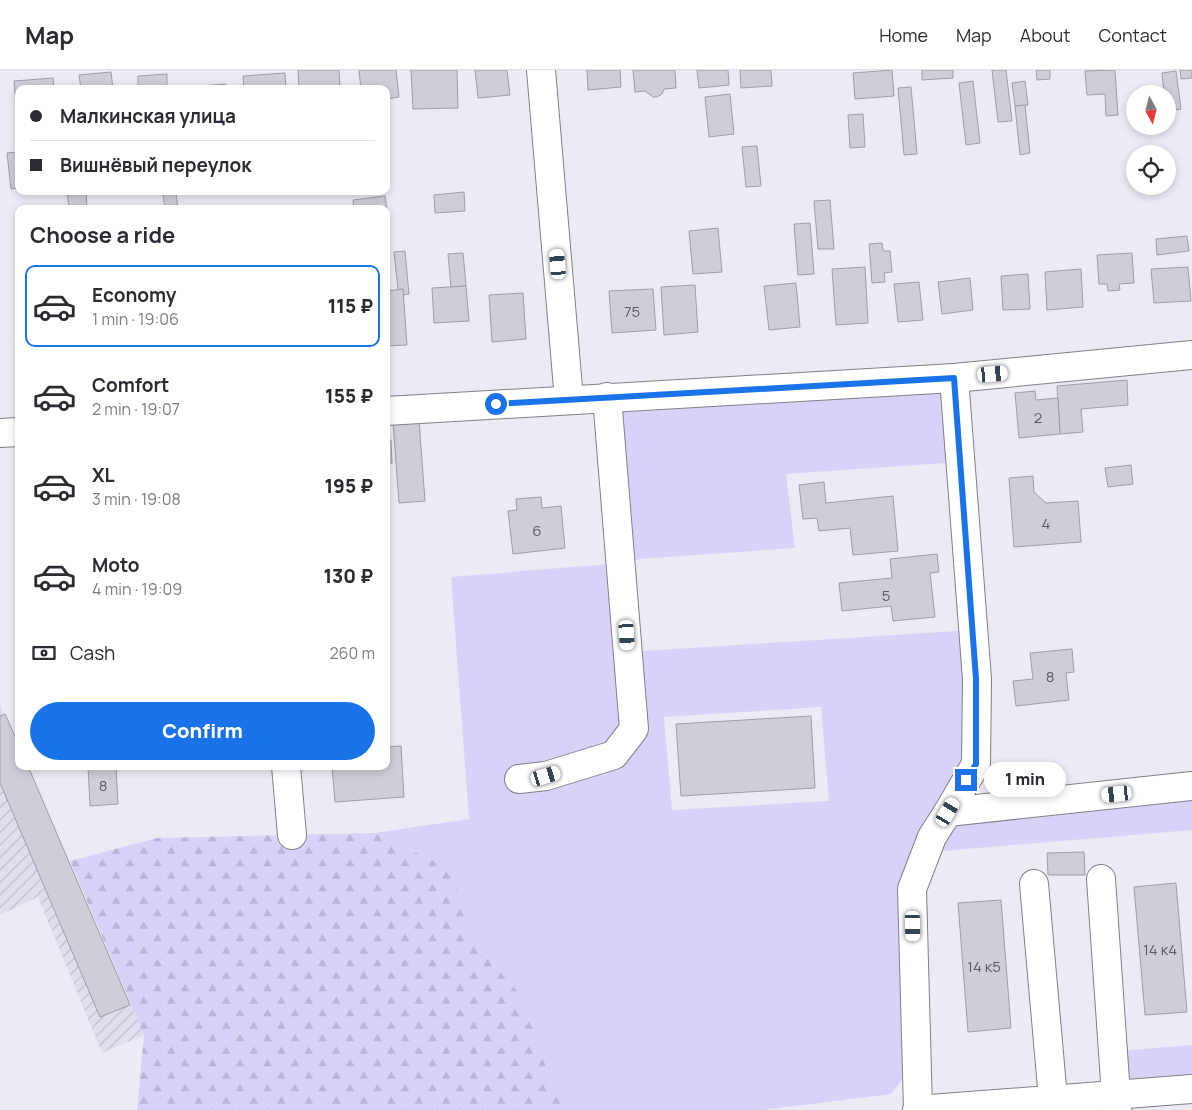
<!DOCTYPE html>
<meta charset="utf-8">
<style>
body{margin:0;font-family:Manrope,sans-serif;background:#f7f7f7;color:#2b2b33;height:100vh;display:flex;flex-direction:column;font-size:19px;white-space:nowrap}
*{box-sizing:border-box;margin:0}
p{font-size:16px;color:#7c7c81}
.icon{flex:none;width:28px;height:28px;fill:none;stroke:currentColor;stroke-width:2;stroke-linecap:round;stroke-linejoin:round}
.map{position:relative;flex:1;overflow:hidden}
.drawer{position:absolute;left:15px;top:135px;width:375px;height:565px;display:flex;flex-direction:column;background:#fff;border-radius:10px;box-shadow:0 2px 8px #0003}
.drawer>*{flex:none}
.banner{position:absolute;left:15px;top:15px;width:375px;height:110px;border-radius:10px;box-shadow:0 2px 8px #0003;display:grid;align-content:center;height:110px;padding:0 15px;background:#fff}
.needle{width:32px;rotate:173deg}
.fabs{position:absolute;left:1126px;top:15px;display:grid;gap:10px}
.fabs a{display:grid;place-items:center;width:50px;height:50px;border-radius:50%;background:#fff;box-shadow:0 2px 8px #0003;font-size:25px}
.end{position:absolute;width:22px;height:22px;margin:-11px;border:6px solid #1a73e8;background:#fff;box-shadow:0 0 0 2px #fff}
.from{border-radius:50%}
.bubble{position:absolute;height:35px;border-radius:18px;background:#fff;box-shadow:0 2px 8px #0003;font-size:16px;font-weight:800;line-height:35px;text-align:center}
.car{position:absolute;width:15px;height:30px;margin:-15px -8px;border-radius:6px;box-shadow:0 0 4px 1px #0007;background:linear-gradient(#fff 24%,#345 0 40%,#fff 0 76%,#345 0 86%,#fff 0)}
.banner b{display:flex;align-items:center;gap:18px;height:48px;font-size:19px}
.banner b+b{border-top:1px solid #e1e1e2}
.banner i{width:12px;height:12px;background:#2b2b33}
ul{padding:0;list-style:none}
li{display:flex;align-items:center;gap:15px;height:82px;margin:0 10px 8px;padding:0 5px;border:2px solid transparent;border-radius:10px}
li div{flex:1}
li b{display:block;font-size:19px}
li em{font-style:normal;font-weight:800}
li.current{border-color:#1a73e8}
li>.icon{width:45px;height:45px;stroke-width:1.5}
h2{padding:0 15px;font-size:22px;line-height:60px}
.pay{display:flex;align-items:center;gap:12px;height:55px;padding:0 15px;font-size:19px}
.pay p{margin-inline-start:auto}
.button{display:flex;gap:10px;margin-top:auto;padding:10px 15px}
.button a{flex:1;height:58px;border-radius:30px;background:#1a73e8;color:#fff;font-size:20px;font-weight:800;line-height:58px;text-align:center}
header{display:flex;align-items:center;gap:30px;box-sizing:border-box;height:70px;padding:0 25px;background:#fff;border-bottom:1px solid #e1e1e2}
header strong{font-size:24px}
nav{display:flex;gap:28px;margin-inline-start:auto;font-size:18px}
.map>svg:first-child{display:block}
.industrial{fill:url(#industrial-furrows)}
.grass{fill:#dad1f9;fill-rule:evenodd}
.forest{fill:url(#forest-firs)}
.building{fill:#cfcdd7;stroke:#9f9da6}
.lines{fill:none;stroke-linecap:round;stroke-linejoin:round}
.minor-casing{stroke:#817f87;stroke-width:30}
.minor{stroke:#fff;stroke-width:28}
.route{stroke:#1a73e8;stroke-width:6}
.labels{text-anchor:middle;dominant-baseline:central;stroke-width:4;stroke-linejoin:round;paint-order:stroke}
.number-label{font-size:15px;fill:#5a5a5e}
</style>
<header>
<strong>Map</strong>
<nav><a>Home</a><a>Map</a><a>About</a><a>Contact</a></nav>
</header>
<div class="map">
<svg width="1192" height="1040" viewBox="0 0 1192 1040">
<defs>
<pattern id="industrial-furrows" width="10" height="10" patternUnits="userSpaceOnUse" patternTransform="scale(1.25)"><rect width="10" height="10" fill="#e0ddee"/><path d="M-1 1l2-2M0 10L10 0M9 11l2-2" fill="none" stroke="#c1becd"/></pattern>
<pattern id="forest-firs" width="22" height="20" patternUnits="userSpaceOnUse" patternTransform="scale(1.25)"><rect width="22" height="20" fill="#dad1f9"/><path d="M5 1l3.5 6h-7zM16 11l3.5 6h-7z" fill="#bcb4d6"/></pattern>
</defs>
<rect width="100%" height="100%" fill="#eceaf4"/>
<path class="industrial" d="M0,636L19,678V696H27L144,965L102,983L38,827L0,845Z"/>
<g class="grass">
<path d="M954,308L960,392L786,404L795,478L640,489L621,493L628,582L973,560L976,694L948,742L1192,716V760L942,781L933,768L912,819L901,973L904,1007L891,1024L764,1040H565L555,1024L523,927L469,868L452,799L375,763L469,749L451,507L621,493L607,327ZM821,637L829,731L672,740L664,647Z"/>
<path d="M1192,975V1006L1121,1012L1119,981Z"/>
</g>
<path class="forest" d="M375,763L452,799L469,868L523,927L555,1024L565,1040H137L144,965L70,791L157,768Z"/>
<g class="building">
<path d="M298,0H339L340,19H299Z"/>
<path d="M359,0H396L399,27L386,29V19H361Z"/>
<path d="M411,0H457L458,38L413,39Z"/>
<path d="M475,0H507L510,25L478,28Z"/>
<path d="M587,0H620L621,17L588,20Z"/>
<path d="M633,0H675L676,18L664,19L662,24L657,27H653L645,21L635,22Z"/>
<path d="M697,0H728L729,15L699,18Z"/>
<path d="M740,0H771L772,16L741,18Z"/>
<path d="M892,0L894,26L855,29L853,3Z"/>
<path d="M922,0H953V8L922,10Z"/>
<path d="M992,0H1006L1012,51L998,52Z"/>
<path d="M1036,0H1050V9L1037,10Z"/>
<path d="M1115,0L1118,45L1106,46L1105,24L1087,25L1085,1Z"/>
<path d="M1180,0H1192V8L1181,9Z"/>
<path d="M1176,1L1181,39L1168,41V24H1164L1162,3Z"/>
<path d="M111,2L113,19H81L79,5Z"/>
<path d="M285,3L286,19H244L243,6Z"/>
<path d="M167,4V19H138V6Z"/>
<path d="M53,8L54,19H19V73L14,11Z"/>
<path d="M973,11L980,73L966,75L959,13Z"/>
<path d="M1025,11L1028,35L1015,36L1012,13Z"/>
<path d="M226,14V19H188V17Z"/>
<path d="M911,17L917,84L904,85L898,18Z"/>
<path d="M730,24L734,64L709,67L705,27Z"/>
<path d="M1025,35L1030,83L1020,85L1015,36Z"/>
<path d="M863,44L865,77L850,78L848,45Z"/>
<path d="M757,76L761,116L746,117L742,77Z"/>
<path d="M17,82L19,118L11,119L7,83Z"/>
<path d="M67,121H86L87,139H69Z"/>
<path d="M464,122L465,141L435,143L434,125Z"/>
<path d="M176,123L178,139H165L163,125Z"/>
<path d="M385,126L388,145H386V139H354L353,130Z"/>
<path d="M830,130L834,179H818L814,131Z"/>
<path d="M810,153L814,204L798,205L794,154Z"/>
<path d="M718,158L722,202L693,204L689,161Z"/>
<path d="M1187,166L1189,181L1157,185L1156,169Z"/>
<path d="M882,173L883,181H890L892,202L884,203L885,212L872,213L869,174Z"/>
<path d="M405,181L409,224L403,225V219L398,220L394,182Z"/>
<path d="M463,183L466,216L451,217L448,184Z"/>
<path d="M1132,183L1134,213L1119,214L1120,220L1108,221L1107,214H1099L1097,185Z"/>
<path d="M865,197L868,253L836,255L832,199Z"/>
<path d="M1188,197L1191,231L1154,233L1151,199Z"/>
<path d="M1081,199L1083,237L1047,240L1045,202Z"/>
<path d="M1028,204L1030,239L1003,240L1001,206Z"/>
<path d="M970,208L973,240L942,244L938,212Z"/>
<path d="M919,212L923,250L898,252L894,214Z"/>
<path d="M796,213L800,257L769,260L764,216Z"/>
<path d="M695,215L698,262L664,265L661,217Z"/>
<path d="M466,216L469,251L434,253L432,218Z"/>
<path d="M403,219L407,275L386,276V221Z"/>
<path d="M653,219L656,260L612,263L609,221Z"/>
<path d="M523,223L526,269L492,272L489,225Z"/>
<path d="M1127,310L1128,335L1081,339L1083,362L1060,364L1057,316Z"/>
<path d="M1035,321L1036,330L1058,328L1060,364L1019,368L1015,323Z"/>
<path d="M419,350L425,431L399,433L393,352Z"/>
<path d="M386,370H391L392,393L386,394Z"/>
<path d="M1131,395L1133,414L1108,417L1105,398Z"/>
<path d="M1033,406L1034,422L1046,433L1078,431L1081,472L1014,477L1009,408Z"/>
<path d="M824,412L826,433L893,426L898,481L853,485L850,458L819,461L817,448L803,449L799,415Z"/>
<path d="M541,427L542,438L561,436L565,478L513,484L508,441L517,440L516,429Z"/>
<path d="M937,484L939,502L930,503L935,547L893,551L891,536L842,541L839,513L892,508L890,489Z"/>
<path d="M1072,579L1074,602L1066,603L1069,630L1016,636L1013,611L1033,609L1030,583Z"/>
<path d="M5,644L19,675V696H28L130,935L100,947L0,713V646Z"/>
<path d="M811,646L815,718L681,726L676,654Z"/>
<path d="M401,676L404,727L335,732L332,696H386V677Z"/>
<path d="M88,696H116L118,734L90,736Z"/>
<path d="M1084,782L1085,805H1048L1047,783Z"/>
<path d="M1176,813L1187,942L1145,945L1134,817Z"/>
<path d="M1001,830L1011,958L968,962L958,833Z"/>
</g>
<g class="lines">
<defs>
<g id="minor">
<path d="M541,0L569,330"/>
<path d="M386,341L954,308L1192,285"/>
<path d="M0,363L19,362"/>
<path d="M286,696L292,765"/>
<path d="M519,709L546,706L614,685L634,659L607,327"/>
<path d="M948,742L976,694L977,609L954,308"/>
<path d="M1101,809L1117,1040"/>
<path d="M1034,814L1054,1040"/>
<path d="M917,1040L1192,1019"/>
<path d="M918,1040L912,819L932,767L948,742L1192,716"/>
</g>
</defs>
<use href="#minor" class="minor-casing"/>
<use href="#minor" class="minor"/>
</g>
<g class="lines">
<path class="route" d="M496,334L954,308L976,609V694L966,710"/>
</g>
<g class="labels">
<g class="number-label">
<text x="632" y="241">75</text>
<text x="1038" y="347">2</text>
<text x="1046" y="453">4</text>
<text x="537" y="460">6</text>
<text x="886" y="525">5</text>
<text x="1050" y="606">8</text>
<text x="103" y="715">8</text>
<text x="1160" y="879">14 к4</text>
<text x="984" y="896">14 к5</text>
</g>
</g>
</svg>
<div class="fabs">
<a><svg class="needle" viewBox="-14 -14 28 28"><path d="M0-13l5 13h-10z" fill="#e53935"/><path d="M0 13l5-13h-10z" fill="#7c7c81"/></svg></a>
<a><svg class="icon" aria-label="locate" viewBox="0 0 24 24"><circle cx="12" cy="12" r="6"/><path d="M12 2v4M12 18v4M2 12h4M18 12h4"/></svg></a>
</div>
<i class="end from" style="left:496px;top:334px"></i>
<i class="end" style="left:966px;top:710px"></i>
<div class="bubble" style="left:984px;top:692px;width:82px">1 min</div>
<i class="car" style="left:558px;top:194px;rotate:355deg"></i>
<i class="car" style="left:993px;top:304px;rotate:85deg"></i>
<i class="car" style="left:627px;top:565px;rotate:176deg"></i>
<i class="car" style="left:546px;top:706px;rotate:73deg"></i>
<i class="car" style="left:1117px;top:724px;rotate:264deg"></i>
<i class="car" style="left:948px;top:742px;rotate:31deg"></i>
<i class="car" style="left:913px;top:856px;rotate:179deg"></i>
<div class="banner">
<b><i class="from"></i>Малкинская улица</b>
<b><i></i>Вишнёвый переулок</b>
</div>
<section class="drawer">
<h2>Choose a ride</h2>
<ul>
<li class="current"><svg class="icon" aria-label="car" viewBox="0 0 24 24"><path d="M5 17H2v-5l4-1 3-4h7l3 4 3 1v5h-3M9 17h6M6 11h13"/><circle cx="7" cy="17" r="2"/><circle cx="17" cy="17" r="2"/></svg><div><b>Economy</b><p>1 min · 19:06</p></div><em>115 ₽</em></li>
<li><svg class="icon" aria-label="car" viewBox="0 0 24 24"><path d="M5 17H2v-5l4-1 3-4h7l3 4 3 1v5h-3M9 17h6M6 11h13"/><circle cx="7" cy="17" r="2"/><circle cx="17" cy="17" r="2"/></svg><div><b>Comfort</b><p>2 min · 19:07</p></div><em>155 ₽</em></li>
<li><svg class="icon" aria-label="car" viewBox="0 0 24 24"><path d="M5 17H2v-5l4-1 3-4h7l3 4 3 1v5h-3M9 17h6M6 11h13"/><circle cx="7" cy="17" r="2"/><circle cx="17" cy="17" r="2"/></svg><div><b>XL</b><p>3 min · 19:08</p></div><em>195 ₽</em></li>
<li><svg class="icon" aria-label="car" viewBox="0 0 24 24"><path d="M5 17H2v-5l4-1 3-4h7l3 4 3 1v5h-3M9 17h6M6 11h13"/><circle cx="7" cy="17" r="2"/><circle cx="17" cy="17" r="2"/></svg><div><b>Moto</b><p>4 min · 19:09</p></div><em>130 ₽</em></li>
</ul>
<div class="pay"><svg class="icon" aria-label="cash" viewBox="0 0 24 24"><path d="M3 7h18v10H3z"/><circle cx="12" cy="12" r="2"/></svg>Cash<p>260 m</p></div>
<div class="button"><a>Confirm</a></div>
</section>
</div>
